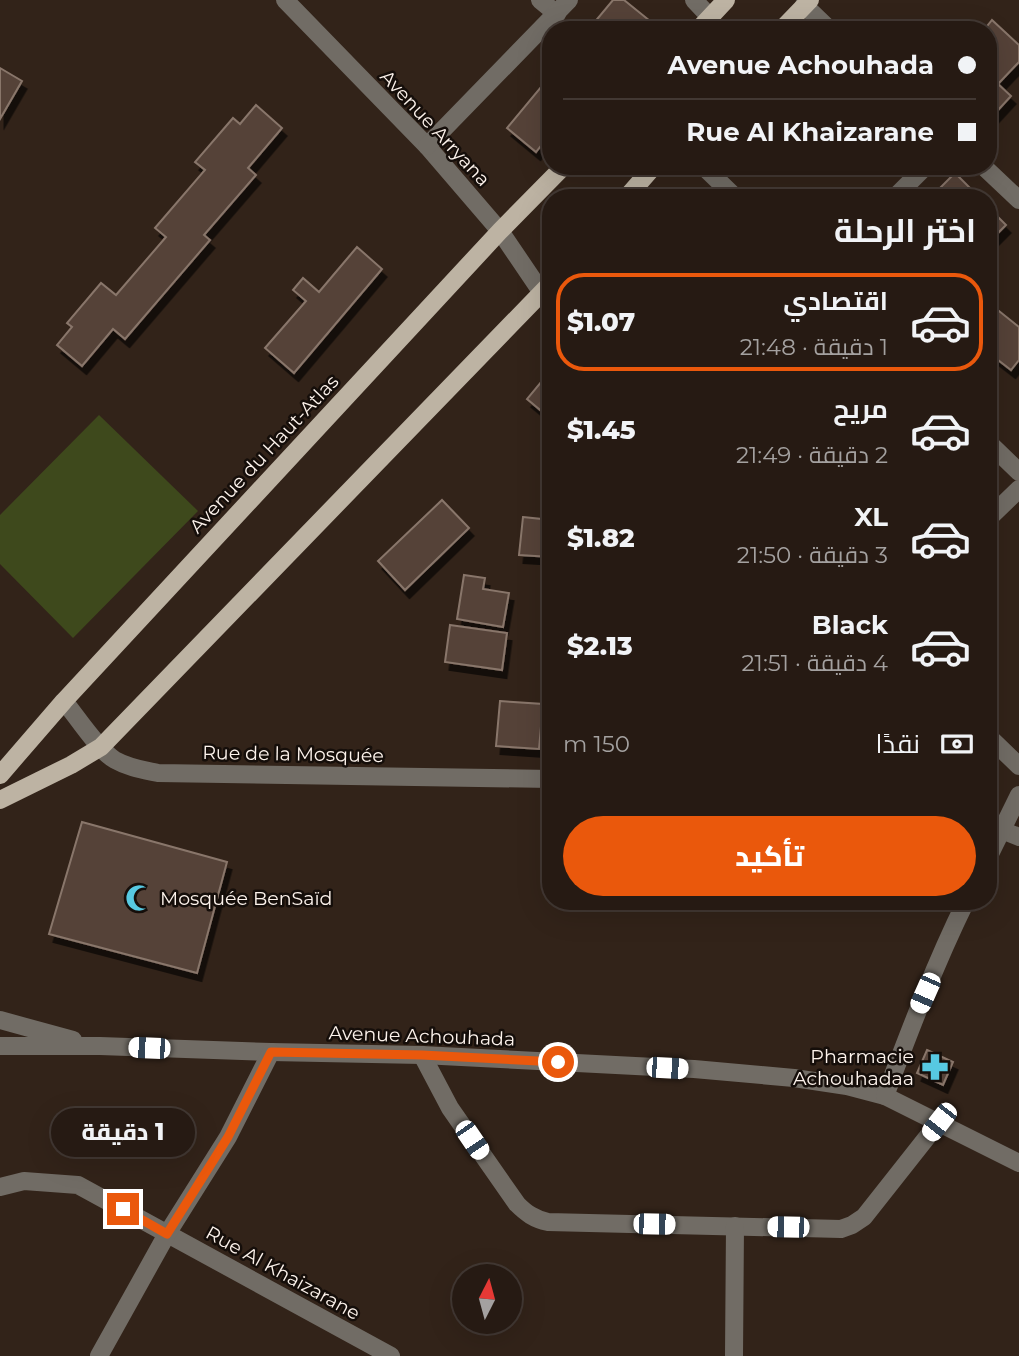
<!DOCTYPE html>
<html lang="ar">
<meta charset="utf-8">
<style>
body{margin:0;font-family:Montserrat,Cairo,sans-serif;background:#2e231c;color:#f1f3f6;direction:rtl;height:100vh;display:flex;flex-direction:column;font-size:26px;white-space:nowrap}
*{box-sizing:border-box;margin:0}
p{font-size:23px;color:#a4a1a0}
.icon{flex:none;width:38px;height:38px;fill:none;stroke:currentColor;stroke-width:2;stroke-linecap:round;stroke-linejoin:round}
.map{position:relative;flex:1;overflow:hidden;direction:ltr}
.details{position:absolute;left:542px;top:189px;width:455px;height:721px;display:flex;flex-direction:column;background:#261a13;border-radius:28px;box-shadow:0 7px 28px #0002,0 0 0 2px #423833;direction:rtl}
.details>*{flex:none}
.top-card{position:absolute;left:542px;top:21px;width:455px;height:154px;border-radius:28px;box-shadow:0 7px 28px #0002,0 0 0 2px #423833;direction:rtl;display:grid;align-content:center;height:154px;padding:0 21px;background:#261a13}
.needle{width:46px;rotate:6deg}
.buttons{position:absolute;left:452px;top:1264px;display:grid;gap:14px}
.buttons a{display:grid;place-items:center;width:70px;height:70px;border-radius:50%;background:#261a13;box-shadow:0 7px 28px #0002,0 0 0 2px #423833;font-size:35px}
.end{position:absolute;width:32px;height:32px;margin:-16px;border:9px solid #ea580c;background:#fff;box-shadow:0 0 0 4px #fff}
.from{border-radius:50%}
.bubble{position:absolute;height:49px;border-radius:24px;background:#261a13;box-shadow:0 7px 28px #0002,0 0 0 2px #423833;font-size:23px;font-weight:800;line-height:49px;text-align:center;direction:rtl}
.car{position:absolute;width:21px;height:42px;margin:-21px -10px;border-radius:9px;box-shadow:0 0 5px 2px #0007;background:linear-gradient(#fff 24%,#345 0 40%,#fff 0 76%,#345 0 86%,#fff 0)}
.top-card b{display:flex;align-items:center;gap:24px;height:66px;font-size:26px}
.top-card b+b{border-top:2px solid #423833}
.top-card i{width:18px;height:18px;background:#f1f3f6}
ul{padding:0;list-style:none}
li{display:flex;align-items:center;gap:21px;height:98px;margin:0 14px 10px;padding:0 7px;border:4px solid transparent;border-radius:28px}
li div{flex:1}
li b{display:block;font-size:26px}
li em{font-style:normal;font-weight:800}
li.on{border-color:#ea580c}
li>.icon{width:63px;height:63px;stroke-width:1.5}
h2{padding:0 21px;font-size:32px;line-height:84px}
.pay{display:flex;align-items:center;gap:18px;height:77px;padding:0 21px;font-size:26px}
.pay p{margin-inline-start:auto}
.action{display:flex;gap:14px;margin-top:auto;padding:14px 21px}
.action a{flex:1;height:80px;border-radius:42px;background:#ea580c;color:#fff;font-size:28px;font-weight:800;line-height:80px;text-align:center}
.map>svg:first-child{display:block}
.green{fill:#3e491c}
.building{fill:#544339;stroke:#89766b;stroke-width:2;filter:url(#shadow)}
.lines{fill:none;stroke-linecap:round;stroke-linejoin:round}
.minor{stroke:#716c65;stroke-width:18}
.major{stroke:#bdb3a3;stroke-width:18}
.route{stroke:#ea580c;stroke-width:9}
.labels{text-anchor:middle;dominant-baseline:central;stroke-width:5;stroke-linejoin:round;paint-order:stroke}
.street-label{font-size:19px;fill:#fdf3ec;stroke:#150e0a}
.poi-label{font-size:19px;fill:#fdf3ec;stroke:#150e0a;text-anchor:start}
</style>
<div class="map">
<svg width="1019" height="1356" viewBox="0 0 1019 1356">
<defs>
<filter id="shadow"><feDropShadow dx="4.5" dy="8" stdDeviation="0" flood-color="#0009"/></filter>
</defs>
<rect width="100%" height="100%" fill="#322319"/>
<path class="green" d="M99,415L198,511L73,638L0,564V515Z"/>
<g class="building">
<path d="M613,0H624L655,25L650,30H588Z"/>
<path d="M992,20L1019,45V62L998,84L1011,96L989,120V30H984Z"/>
<path d="M0,68L22,81L0,119Z"/>
<path d="M551,75V133L536,152L507,128Z"/>
<path d="M256,105L282,128L248,168L256,175L204,235L210,240L125,339L113,329L82,366L57,345L72,327L67,323L101,283L116,295L166,237L155,228L205,170L195,162L233,118L240,124Z"/>
<path d="M955,173L980,198H930Z"/>
<path d="M989,208L1006,225L989,242Z"/>
<path d="M357,247L382,269L294,373L265,348L306,301L293,290L303,278L319,292Z"/>
<path d="M989,303L1019,327V360L1011,370L989,353Z"/>
<path d="M551,370V419L527,399Z"/>
<path d="M442,500L469,528L405,590L378,561Z"/>
<path d="M523,517L551,520V557L519,555Z"/>
<path d="M464,575L485,578L483,589L509,593L503,627L457,619Z"/>
<path d="M450,625L507,633L502,670L445,662Z"/>
<path d="M500,701L543,704L539,749L496,746Z"/>
<path d="M82,822L227,862L197,973L49,934Z"/>
<path d="M927,1050L953,1062L943,1085L917,1073Z"/>
</g>
<g class="lines">
<g class="minor">
<path d="M285,0L427,146L500,231L542,293L551,302"/>
<path d="M540,0L557,14"/>
<path d="M694,0L710,17"/>
<path d="M804,5L830,30"/>
<path d="M427,146L569,0"/>
<path d="M703,166L736,198"/>
<path d="M983,166L1019,200"/>
<path d="M894,198L926,166"/>
<path d="M989,443L1019,472"/>
<path d="M989,518L1019,489"/>
<path d="M64,701C77,717 99,751 115,760C129,768 144,770 158,773L551,779"/>
<path d="M989,737L1019,766"/>
<path d="M989,825L1019,837"/>
<path d="M989,856L1019,795"/>
<path d="M0,1020L73,1040"/>
<path d="M0,1046H100L271,1052L422,1055L694,1069L794,1078L847,1086L885,1096L1019,1163"/>
<path d="M422,1055L450,1108L517,1204C526,1213 534,1219 548,1222L841,1229L852,1225L864,1217L939,1122"/>
<path d="M885,1096C910,1030 935,964 966,901"/>
<path d="M0,1187L24,1181L78,1185L391,1356"/>
<path d="M99,1356L167,1234L228,1137L271,1052"/>
<path d="M734,1356L735,1226"/>
</g>
<g class="major">
<path d="M698,30L726,0"/>
<path d="M781,30L810,0"/>
<path d="M626,198L654,166"/>
<path d="M0,775L64,701L500,231L564,166"/>
<path d="M0,800L71,765L101,747L551,283"/>
</g>
</g>
<g class="lines">
<path class="route" d="M123,1209L167,1234L228,1137L271,1052L422,1055L558,1062"/>
</g>
<defs>
<symbol id="mosque-bare" viewBox="-9 -9 18 18"><path d="M3.5-4.9A6 6 0 1 0 3.5 4.9A5 5 0 1 1 3.5-4.9Z" fill="#57c9e2" stroke="#150e0a" stroke-width="2.5" paint-order="stroke"/></symbol>
<symbol id="pharmacy-bare" viewBox="-9 -9 18 18"><path d="M-2-6h4v4h4v4h-4v4h-4v-4h-4v-4h4Z" fill="#57c9e2" stroke="#150e0a" stroke-width="2.5" paint-order="stroke"/></symbol>
</defs>
<g fill-rule="evenodd">
<use href="#mosque-bare" x="120" y="879" width="38" height="38"/>
<use href="#pharmacy-bare" x="916" y="1048" width="38" height="38"/>
</g>
<g class="labels">
<g class="street-label">
<text transform="translate(435 128) rotate(47)">Avenue Arryana</text>
<text transform="translate(264 454) rotate(-47)">Avenue du Haut-Atlas</text>
<text transform="translate(293 754) rotate(1)">Rue de la Mosquée</text>
<text transform="translate(422 1036) rotate(2)">Avenue Achouhada</text>
<text transform="translate(283 1273) rotate(29)">Rue Al Khaizarane</text>
</g>
<g class="poi-label">
<text x="160" y="898">Mosquée BenSaïd</text>
<text x="914" y="1056" text-anchor="end">Pharmacie<tspan x="914" dy="22">Achouhadaa</tspan></text>
</g>
</g>
</svg>
<div class="buttons">
<a><svg class="needle" viewBox="-14 -14 28 28"><path d="M0-13l5 13h-10z" fill="#e53935"/><path d="M0 13l5-13h-10z" fill="#a4a1a0"/></svg></a>
</div>
<i class="end from" style="left:558px;top:1062px"></i>
<i class="end" style="left:123px;top:1209px"></i>
<div class="bubble" style="left:51px;top:1108px;width:144px">1 دقيقة</div>
<i class="car" style="left:925px;top:993px;rotate:204deg"></i>
<i class="car" style="left:149px;top:1048px;rotate:272deg"></i>
<i class="car" style="left:667px;top:1068px;rotate:93deg"></i>
<i class="car" style="left:939px;top:1122px;rotate:218deg"></i>
<i class="car" style="left:472px;top:1140px;rotate:146deg"></i>
<i class="car" style="left:654px;top:1224px;rotate:91deg"></i>
<i class="car" style="left:788px;top:1227px;rotate:271deg"></i>
<div class="top-card">
<b><i class="from"></i>Avenue Achouhada</b>
<b><i></i>Rue Al Khaizarane</b>
</div>
<section class="details">
<h2>اختر الرحلة</h2>
<ul>
<li class="on"><svg class="icon" aria-label="car" viewBox="0 0 24 24"><path d="M5 17H2v-5l4-1 3-4h7l3 4 3 1v5h-3M9 17h6M6 11h13"/><circle cx="7" cy="17" r="2"/><circle cx="17" cy="17" r="2"/></svg><div><b>اقتصادي</b><p>1 دقيقة · 21:48</p></div><em>$1.07</em></li>
<li><svg class="icon" aria-label="car" viewBox="0 0 24 24"><path d="M5 17H2v-5l4-1 3-4h7l3 4 3 1v5h-3M9 17h6M6 11h13"/><circle cx="7" cy="17" r="2"/><circle cx="17" cy="17" r="2"/></svg><div><b>مريح</b><p>2 دقيقة · 21:49</p></div><em>$1.45</em></li>
<li><svg class="icon" aria-label="car" viewBox="0 0 24 24"><path d="M5 17H2v-5l4-1 3-4h7l3 4 3 1v5h-3M9 17h6M6 11h13"/><circle cx="7" cy="17" r="2"/><circle cx="17" cy="17" r="2"/></svg><div><b>XL</b><p>3 دقيقة · 21:50</p></div><em>$1.82</em></li>
<li><svg class="icon" aria-label="car" viewBox="0 0 24 24"><path d="M5 17H2v-5l4-1 3-4h7l3 4 3 1v5h-3M9 17h6M6 11h13"/><circle cx="7" cy="17" r="2"/><circle cx="17" cy="17" r="2"/></svg><div><b>Black</b><p>4 دقيقة · 21:51</p></div><em>$2.13</em></li>
</ul>
<div class="pay"><svg class="icon" aria-label="cash" viewBox="0 0 24 24"><path d="M3 7h18v10H3z"/><circle cx="12" cy="12" r="2"/></svg>نقدًا<p>150 m</p></div>
<div class="action"><a>تأكيد</a></div>
</section>
</div>
